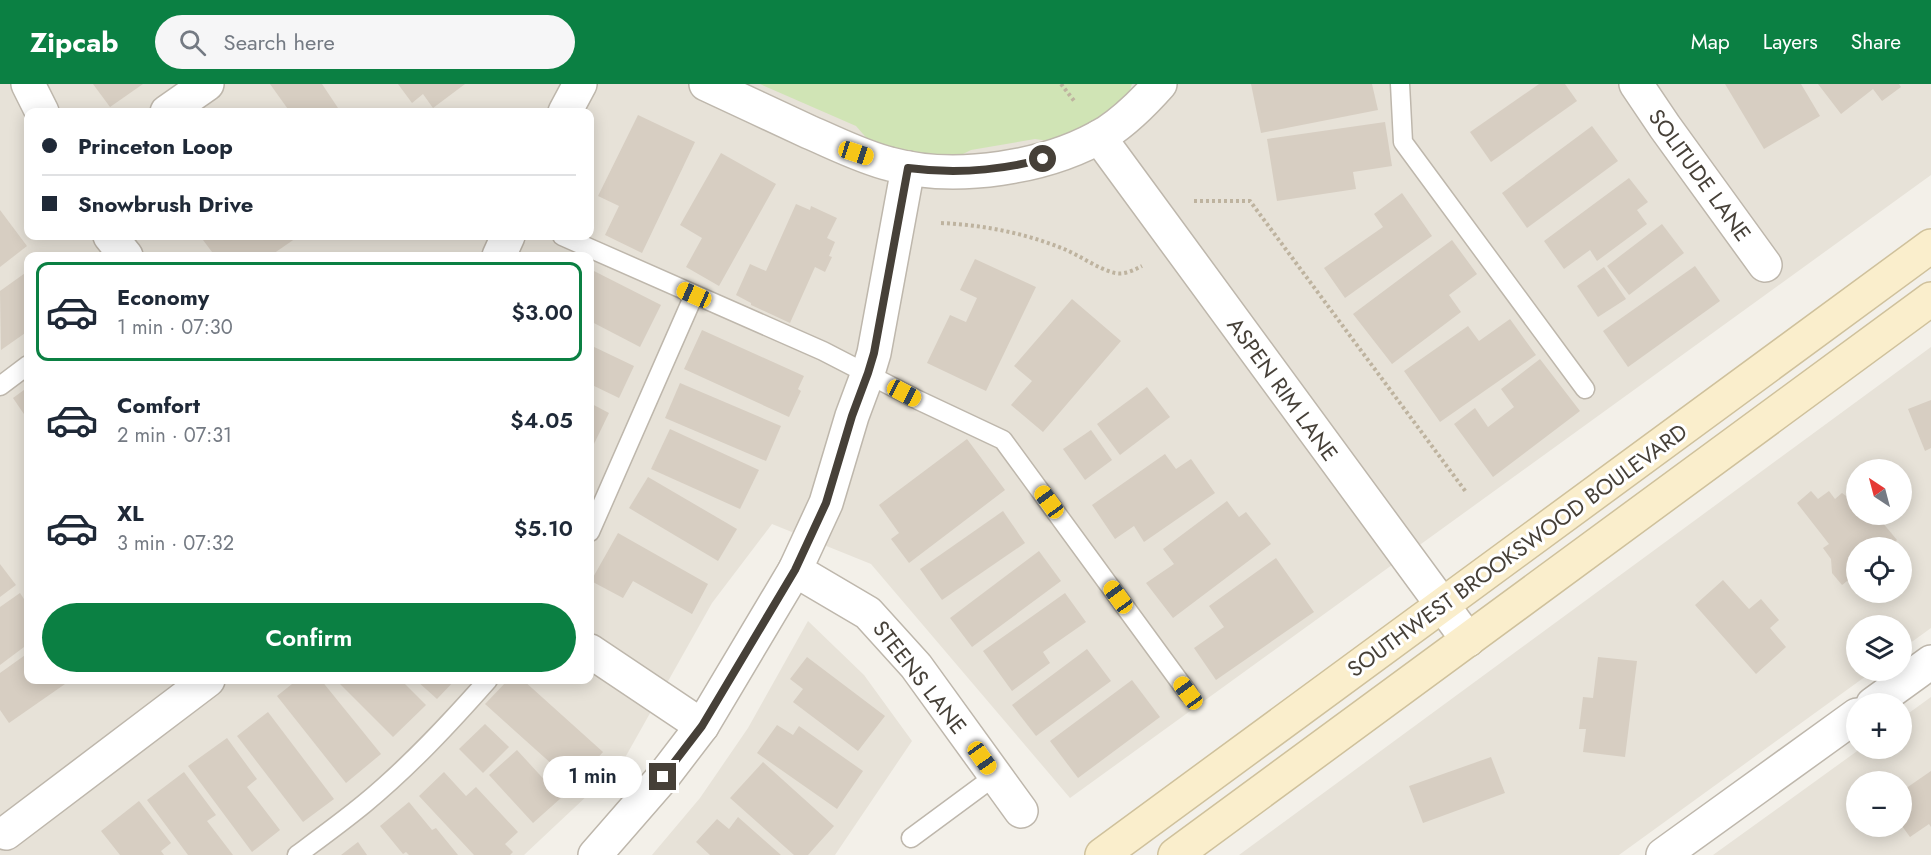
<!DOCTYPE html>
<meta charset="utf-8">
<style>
body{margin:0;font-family:Jost,sans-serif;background:#f6f6f7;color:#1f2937;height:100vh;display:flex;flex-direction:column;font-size:22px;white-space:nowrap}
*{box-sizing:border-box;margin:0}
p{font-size:20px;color:#747a83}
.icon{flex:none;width:33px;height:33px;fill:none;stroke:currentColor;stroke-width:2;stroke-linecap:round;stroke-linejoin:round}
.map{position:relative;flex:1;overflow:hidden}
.drawer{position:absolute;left:24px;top:168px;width:570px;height:432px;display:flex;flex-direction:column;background:#fff;border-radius:12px;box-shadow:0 3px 15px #0003}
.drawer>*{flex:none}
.hud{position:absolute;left:24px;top:24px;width:570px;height:132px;border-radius:12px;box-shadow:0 3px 15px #0003;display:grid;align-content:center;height:132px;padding:0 18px;background:#fff}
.needle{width:39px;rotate:324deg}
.controls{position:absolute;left:1846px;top:375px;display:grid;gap:12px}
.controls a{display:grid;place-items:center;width:66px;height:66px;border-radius:50%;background:#fff;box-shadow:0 3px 15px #0003;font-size:30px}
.end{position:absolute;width:27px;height:27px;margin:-14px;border:8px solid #464038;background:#fff;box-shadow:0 0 0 3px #fff}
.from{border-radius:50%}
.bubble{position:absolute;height:42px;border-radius:21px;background:#fff;box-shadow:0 3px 15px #0003;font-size:20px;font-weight:600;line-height:42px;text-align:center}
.car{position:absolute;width:18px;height:36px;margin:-18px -9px;border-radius:8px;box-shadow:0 0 4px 2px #0007;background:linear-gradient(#f5c518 24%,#345 0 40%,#f5c518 0 76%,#345 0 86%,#f5c518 0)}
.hud b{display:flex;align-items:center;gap:21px;height:57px;font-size:22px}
.hud b+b{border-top:2px solid #e0e1e3}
.hud i{width:15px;height:15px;background:#1f2937}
ul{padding:10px 0 0;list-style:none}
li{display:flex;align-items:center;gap:18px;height:99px;margin:0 12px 9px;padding:0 6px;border:3px solid transparent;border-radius:12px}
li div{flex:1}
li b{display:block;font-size:22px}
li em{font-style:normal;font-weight:600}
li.on{border-color:#0b8043}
li>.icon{width:54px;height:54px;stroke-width:1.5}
.cta{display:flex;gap:12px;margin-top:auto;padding:12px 18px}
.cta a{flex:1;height:69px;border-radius:36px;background:#0b8043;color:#fff;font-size:24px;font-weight:600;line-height:69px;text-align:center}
header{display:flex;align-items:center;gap:36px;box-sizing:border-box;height:84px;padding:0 30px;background:#0b8043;color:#fff}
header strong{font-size:28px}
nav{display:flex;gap:33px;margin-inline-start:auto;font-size:21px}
.search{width:420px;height:54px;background:#f6f6f7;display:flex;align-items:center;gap:15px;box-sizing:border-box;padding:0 21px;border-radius:33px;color:#747a83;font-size:22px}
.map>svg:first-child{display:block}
.residential{fill:#e7e2d8;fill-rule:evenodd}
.green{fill:#d0e4b5}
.building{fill:#d7cec2}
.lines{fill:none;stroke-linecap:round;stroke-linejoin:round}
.service-casing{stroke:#beb7ac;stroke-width:21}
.minor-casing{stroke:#beb7ac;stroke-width:36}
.secondary-casing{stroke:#cfc19c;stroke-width:36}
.path{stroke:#beb39f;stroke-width:4;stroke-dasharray:3 3;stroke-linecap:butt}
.service{stroke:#fff;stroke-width:18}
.minor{stroke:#fff;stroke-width:33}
.secondary{stroke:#faeecc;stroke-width:33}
.route{stroke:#464038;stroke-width:8}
.labels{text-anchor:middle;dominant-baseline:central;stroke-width:6;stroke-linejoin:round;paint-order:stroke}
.street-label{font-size:22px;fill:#464038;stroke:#fff}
</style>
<header>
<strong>Zipcab</strong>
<div class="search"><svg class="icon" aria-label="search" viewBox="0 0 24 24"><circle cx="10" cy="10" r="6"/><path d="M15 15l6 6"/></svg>Search here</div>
<nav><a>Map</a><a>Layers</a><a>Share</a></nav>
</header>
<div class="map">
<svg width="1931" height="771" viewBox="0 0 1931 771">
<rect width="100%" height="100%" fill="#f3f0e9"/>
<g class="residential">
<path d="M0,0H1931V91L1070,714L871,480L772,440L712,519L622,679L524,771H0ZM28,28H590V152H28ZM28,172H590V596H28Z"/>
<path d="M1931,263V544L1902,565V542H1857V586L1873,587L1619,771H1239ZM1857,386H1902V430H1857ZM1857,464H1902V508H1857Z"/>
<path d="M808,537L864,591L912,657L835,771H652L700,714L748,644Z"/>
<path d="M1931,613V771H1713L1860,665L1902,664V634ZM1857,698H1902V742H1857Z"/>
</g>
<path class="green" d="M760,0H1132L1128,11L1099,34L1081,45L1049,57L1035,55L971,66L955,74L914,71L870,58L856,42Z"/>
<g class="building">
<path d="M93,0H143L110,23Z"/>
<path d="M270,0H322L338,24L331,28H290Z"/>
<path d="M398,0H465L433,24L423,10L412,19Z"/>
<path d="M1251,0H1372L1378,26L1261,49Z"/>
<path d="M1539,0H1565L1577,17L1491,78L1470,48Z"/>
<path d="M1725,0H1801L1820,32L1764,65Z"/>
<path d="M1818,0H1899L1901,3L1882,17L1873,5L1841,30Z"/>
<path d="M638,31L695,58L642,169L605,151L619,122L598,112Z"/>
<path d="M1385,38L1392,82L1353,88L1356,105L1277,117L1267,55Z"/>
<path d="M1592,42L1618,77L1527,144L1502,109Z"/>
<path d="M721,69L776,100L719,202L686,183L702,154L680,141Z"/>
<path d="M1629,94L1648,118L1637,126L1647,140L1597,177L1590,166L1564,185L1544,157Z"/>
<path d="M1402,109L1432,152L1345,214L1324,184L1383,143L1374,130Z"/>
<path d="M796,120L810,126L811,122L837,134L827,154L835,158L829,172L832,173L825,188L815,183L790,239L751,221V219L736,211L750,180L766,187Z"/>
<path d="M0,126L27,162L0,183Z"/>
<path d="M1662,140L1684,169L1629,211L1607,182Z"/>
<path d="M200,152H299L270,172H215Z"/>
<path d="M1452,156L1477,190L1449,211L1461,228L1392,280L1353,230Z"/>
<path d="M975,175L1036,203L986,307L927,279L950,231L966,238L977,214L960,206Z"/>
<path d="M1695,182L1720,217L1628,283L1603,247Z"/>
<path d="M1604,183L1626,215L1598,233L1577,202Z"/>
<path d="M590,185L661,221L640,263L590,237Z"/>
<path d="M28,187V247L1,266L0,207Z"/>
<path d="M1072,215L1121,257L1043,348L1011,321L1032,297L1014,282Z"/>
<path d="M1510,235L1536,271L1440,338L1404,287L1468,242L1479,257Z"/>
<path d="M702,246L804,292L798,305L801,307L789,333L684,285Z"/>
<path d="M590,261L634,282L619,314L590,300Z"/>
<path d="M1540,275L1580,327L1493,393L1454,340L1475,324L1488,343L1514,323L1501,305Z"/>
<path d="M680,299L781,342L766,377L665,334Z"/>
<path d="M28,303V336L13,314Z"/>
<path d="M1147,303L1170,333L1120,371L1097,340Z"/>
<path d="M1931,316V364L1925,367L1908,325Z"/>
<path d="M590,319L609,329L593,362L590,361Z"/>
<path d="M670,345L759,386L740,425L651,385Z"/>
<path d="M1091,346L1112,376L1085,396L1063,365Z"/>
<path d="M967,355L1005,406L909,479L891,455L899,449L879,421Z"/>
<path d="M1165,370L1176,385L1191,375L1215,409L1144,458L1134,442L1115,455L1092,421Z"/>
<path d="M648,393L737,445L718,477L629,424Z"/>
<path d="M1811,407L1818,415L1829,407L1835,415L1842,409L1857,420V430H1872L1882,438L1897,456L1888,464H1857V489L1842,501L1832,489L1831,475L1823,464L1829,460L1797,419Z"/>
<path d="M1227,417L1239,433L1246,428L1271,460L1173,534L1146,499L1174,480L1163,465Z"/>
<path d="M1003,427L1025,459L942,516L920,485Z"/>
<path d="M618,449L708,500L692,530L633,497L623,514L591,497Z"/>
<path d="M1039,467L1061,497L972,563L950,534Z"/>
<path d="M1276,474L1314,528L1216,596L1194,564L1224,543L1209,522Z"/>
<path d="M0,480L16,501L0,513Z"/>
<path d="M1723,496L1749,525L1761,515L1779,536L1770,544L1786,563L1756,590L1695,521Z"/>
<path d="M20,509L28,521V560L0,581V523Z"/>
<path d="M1065,509L1086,538L1043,568L1050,579L1012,607L983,567Z"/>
<path d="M1087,565L1111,597L1036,652L1012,621Z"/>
<path d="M28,569V596H62L65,600L9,639L0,626V589Z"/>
<path d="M807,573L885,632L858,667L793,618L803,605L790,595Z"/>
<path d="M1598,573L1637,577L1625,673L1583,668L1586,645H1579L1583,613L1593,614Z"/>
<path d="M297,596H321L381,670L346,699L277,612Z"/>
<path d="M336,596H401L426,621L393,653Z"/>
<path d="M416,596H455L437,615Z"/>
<path d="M508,596H523L603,668L574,700L485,620Z"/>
<path d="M1132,596L1160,633L1078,694L1050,657Z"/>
<path d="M268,628L334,715L303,738L237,652Z"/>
<path d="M485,640L509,663L483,689L459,665Z"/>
<path d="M777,641L793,651L799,642L863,687L837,725L757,669Z"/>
<path d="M227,654L257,695L247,703L280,746L252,768L188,682Z"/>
<path d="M517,666L561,714L533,739L489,691Z"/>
<path d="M1491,673L1505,709L1423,739L1409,702Z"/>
<path d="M763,678L834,742L808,771H794L730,714Z"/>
<path d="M1931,687V743L1929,740L1910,753L1902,742V707Z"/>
<path d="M184,688L216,731L207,737L233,771H188L147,716Z"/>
<path d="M444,688L466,712L476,703L518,748L505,760L513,768L510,771H474L419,712Z"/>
<path d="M139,717L171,759L161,767L164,771H120L101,747Z"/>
<path d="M409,718L432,746L436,744L458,771H409L406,768L403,770L380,742Z"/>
<path d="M738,733L781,771H710L696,758L717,735L729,745Z"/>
<path d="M358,758L367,771H341Z"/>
</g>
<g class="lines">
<defs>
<g id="service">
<path d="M1400,0L1403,58L1585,305"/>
<path d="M562,152L823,267L918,316L1003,356L1188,609"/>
<path d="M0,302L28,281"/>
<path d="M590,448L694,211"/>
<path d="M911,754L995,692"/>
<path d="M297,771C320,754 342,738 364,720C409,683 449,640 488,596"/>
</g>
<g id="minor">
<path d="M28,0L42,28"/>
<path d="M706,0C740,16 775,32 809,48C835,59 862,73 890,80C955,98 1048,84 1106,49C1126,36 1144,18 1160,0"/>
<path d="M1636,0L1665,43L1765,181"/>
<path d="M167,28L207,0"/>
<path d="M565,28L580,0"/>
<path d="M1099,53L1468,556"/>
<path d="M110,152L126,172"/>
<path d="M499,172L508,152"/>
<path d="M795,486L868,529L916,582L1021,727"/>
<path d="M590,567L702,642"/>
<path d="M1873,620L1931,578"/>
<path d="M6,749L208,596"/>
<path d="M595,771L663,693L702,642L795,486L826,419L852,332L868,289L874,269L908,84"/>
<path d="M1663,771L1857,631"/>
</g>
<g id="secondary">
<path d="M1102,771L1931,162"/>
<path d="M1175,771L1931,215"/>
</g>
</defs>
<use href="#service" class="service-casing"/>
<use href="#minor" class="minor-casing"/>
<use href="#secondary" class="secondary-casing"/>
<g class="path">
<path d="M1061,0L1075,18"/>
<path d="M1194,117H1250L1466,408"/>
<path d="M941,139C983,141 1025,149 1064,165C1081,172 1098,185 1115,189C1125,191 1134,186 1142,182"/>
</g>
<use href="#service" class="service"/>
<use href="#minor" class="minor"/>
<use href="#secondary" class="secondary"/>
</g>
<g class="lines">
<path class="route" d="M663,693L702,642L795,486L826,419L852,332L868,289L874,269L908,84C954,90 998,87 1043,75"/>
</g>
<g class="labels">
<g class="street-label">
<text transform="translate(1700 91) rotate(54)">SOLITUDE LANE</text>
<text transform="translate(1283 305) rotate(54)">ASPEN RIM LANE</text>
<text transform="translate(1517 466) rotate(-36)">SOUTHWEST BROOKSWOOD BOULEVARD</text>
<text transform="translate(920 593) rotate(52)">STEENS LANE</text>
</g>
</g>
</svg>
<div class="controls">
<a><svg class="needle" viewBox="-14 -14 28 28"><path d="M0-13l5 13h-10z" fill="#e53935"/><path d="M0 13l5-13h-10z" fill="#747a83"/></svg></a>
<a><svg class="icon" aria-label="locate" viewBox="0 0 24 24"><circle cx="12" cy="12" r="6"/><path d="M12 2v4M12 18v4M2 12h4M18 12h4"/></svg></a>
<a><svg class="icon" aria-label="layers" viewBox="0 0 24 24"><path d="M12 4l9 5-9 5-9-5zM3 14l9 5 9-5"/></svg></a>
<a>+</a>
<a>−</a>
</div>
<i class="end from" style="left:1043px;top:75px"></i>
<i class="end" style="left:663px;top:693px"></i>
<div class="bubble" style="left:543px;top:672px;width:99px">1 min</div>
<i class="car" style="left:856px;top:69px;rotate:108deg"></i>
<i class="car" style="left:694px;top:211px;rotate:294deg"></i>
<i class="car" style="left:904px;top:309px;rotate:118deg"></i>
<i class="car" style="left:1049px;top:418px;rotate:324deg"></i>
<i class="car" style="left:1118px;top:513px;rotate:324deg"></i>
<i class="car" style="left:1188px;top:609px;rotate:324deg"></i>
<i class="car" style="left:982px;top:674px;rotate:145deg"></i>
<div class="hud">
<b><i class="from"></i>Princeton Loop</b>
<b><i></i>Snowbrush Drive</b>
</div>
<section class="drawer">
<ul>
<li class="on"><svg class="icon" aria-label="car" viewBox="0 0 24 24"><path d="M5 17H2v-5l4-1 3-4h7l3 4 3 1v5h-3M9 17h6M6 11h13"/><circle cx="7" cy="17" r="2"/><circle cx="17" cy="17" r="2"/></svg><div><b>Economy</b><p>1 min · 07:30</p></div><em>$3.00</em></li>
<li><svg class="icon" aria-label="car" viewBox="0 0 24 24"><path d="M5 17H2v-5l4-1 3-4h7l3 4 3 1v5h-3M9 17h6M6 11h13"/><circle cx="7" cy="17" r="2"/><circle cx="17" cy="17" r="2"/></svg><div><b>Comfort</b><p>2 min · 07:31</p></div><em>$4.05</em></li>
<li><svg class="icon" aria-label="car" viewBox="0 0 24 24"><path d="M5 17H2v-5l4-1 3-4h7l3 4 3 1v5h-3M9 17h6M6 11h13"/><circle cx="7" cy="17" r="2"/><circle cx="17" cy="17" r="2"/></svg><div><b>XL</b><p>3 min · 07:32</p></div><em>$5.10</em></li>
</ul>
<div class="cta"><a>Confirm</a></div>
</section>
</div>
